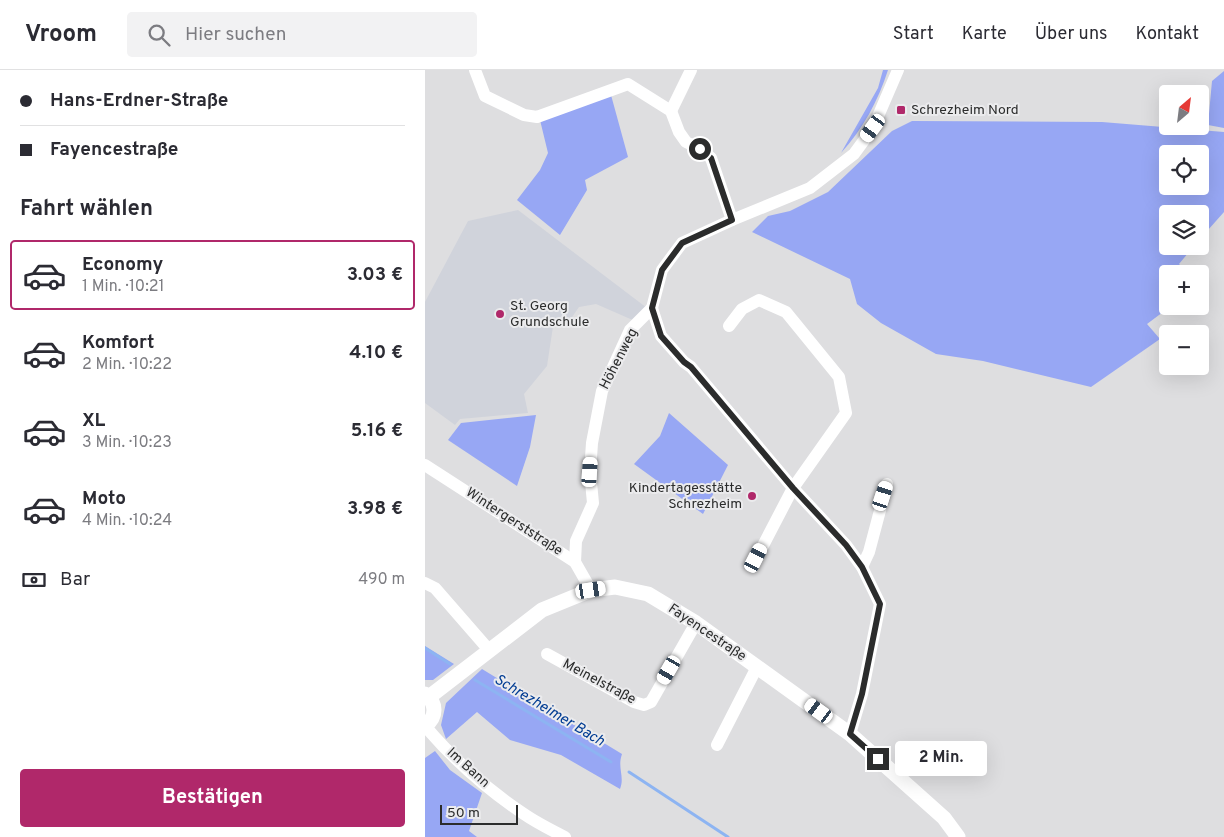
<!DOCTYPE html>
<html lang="de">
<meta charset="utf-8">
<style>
body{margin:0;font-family:Overpass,sans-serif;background:#f2f2f3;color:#2b2b33;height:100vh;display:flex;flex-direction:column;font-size:19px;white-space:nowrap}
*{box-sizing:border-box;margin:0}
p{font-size:16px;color:#7c7c81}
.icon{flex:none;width:28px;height:28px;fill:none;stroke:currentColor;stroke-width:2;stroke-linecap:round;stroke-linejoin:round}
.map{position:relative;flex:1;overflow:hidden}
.side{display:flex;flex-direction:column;background:#fff;width:425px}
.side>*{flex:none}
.banner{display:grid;align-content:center;height:110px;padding:0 20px;background:#fff}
.needle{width:32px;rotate:28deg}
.controls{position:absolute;left:734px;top:15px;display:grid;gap:10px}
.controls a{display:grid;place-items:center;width:50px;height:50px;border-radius:5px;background:#fff;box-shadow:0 5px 20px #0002;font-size:25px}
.scale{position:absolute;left:15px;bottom:12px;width:78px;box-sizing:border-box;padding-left:5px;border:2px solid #2b2c2c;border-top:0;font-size:14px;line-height:18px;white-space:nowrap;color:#2b2c2c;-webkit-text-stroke:4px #ebebed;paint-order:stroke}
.end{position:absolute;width:22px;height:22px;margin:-11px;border:6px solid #2b2c2c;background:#fff;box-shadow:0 0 0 2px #fff}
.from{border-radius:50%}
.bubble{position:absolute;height:35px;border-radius:5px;background:#fff;box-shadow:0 5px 20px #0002;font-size:16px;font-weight:700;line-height:35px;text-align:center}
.car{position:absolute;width:15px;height:30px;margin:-15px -8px;border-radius:6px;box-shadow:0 0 4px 1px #0007;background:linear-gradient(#fff 24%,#345 0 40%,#fff 0 76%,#345 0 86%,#fff 0)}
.banner b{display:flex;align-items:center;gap:18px;height:48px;font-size:19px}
.banner b+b{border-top:1px solid #e1e1e2}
.banner i{width:12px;height:12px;background:#2b2b33}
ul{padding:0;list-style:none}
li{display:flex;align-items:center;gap:15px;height:70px;margin:0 10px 8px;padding:0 10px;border:2px solid transparent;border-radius:5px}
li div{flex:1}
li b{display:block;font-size:19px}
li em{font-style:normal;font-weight:700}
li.current{border-color:#b0286a}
li>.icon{width:45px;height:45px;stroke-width:1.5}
h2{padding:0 20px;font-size:22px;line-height:60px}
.pay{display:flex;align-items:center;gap:12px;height:55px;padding:0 20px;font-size:19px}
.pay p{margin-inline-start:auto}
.action{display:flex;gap:10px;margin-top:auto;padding:10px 20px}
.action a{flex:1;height:58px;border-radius:5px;background:#b0286a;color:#fff;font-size:20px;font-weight:700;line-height:58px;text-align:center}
header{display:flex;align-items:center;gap:30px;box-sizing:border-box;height:70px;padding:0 25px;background:#fff;border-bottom:1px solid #e1e1e2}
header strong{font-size:24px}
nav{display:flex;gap:28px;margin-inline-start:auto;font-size:18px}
.search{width:350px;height:45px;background:#f2f2f3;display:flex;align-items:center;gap:12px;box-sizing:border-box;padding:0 18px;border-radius:5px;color:#7c7c81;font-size:19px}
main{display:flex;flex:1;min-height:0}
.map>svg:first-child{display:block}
.built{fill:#d0d3db}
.green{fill:#97a7f4;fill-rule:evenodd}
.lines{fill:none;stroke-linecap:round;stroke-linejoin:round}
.stream{stroke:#8db4f2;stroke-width:3}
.minor{stroke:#fff;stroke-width:12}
.tertiary{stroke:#fff;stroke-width:15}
.route{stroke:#2b2c2c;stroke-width:6}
.poi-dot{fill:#b0286a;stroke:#ebebed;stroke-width:2}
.labels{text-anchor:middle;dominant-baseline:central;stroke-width:4;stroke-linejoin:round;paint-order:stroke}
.poi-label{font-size:14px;fill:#2b2c2c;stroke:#ebebed;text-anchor:start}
.street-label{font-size:14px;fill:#2b2c2c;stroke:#ebebed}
.water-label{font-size:15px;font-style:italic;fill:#003c93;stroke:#ebebed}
</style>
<header>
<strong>Vroom</strong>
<div class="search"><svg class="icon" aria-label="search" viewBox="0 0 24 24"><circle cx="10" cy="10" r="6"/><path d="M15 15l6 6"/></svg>Hier suchen</div>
<nav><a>Start</a><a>Karte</a><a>Über uns</a><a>Kontakt</a></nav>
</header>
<main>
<section class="side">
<div class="banner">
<b><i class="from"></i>Hans-Erdner-Straße</b>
<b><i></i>Fayencestraße</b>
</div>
<h2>Fahrt wählen</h2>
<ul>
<li class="current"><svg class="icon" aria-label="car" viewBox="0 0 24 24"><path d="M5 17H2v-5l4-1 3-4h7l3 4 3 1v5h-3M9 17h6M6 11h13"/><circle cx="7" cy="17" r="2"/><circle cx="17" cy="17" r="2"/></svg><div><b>Economy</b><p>1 Min. · 10:21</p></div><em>3.03 €</em></li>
<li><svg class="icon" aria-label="car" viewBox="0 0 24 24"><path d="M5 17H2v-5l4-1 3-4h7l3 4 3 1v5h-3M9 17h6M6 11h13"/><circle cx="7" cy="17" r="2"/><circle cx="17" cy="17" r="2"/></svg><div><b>Komfort</b><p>2 Min. · 10:22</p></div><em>4.10 €</em></li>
<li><svg class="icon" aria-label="car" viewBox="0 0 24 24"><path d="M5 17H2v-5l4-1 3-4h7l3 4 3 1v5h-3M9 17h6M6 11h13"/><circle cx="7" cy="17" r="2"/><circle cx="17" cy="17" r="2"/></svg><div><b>XL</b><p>3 Min. · 10:23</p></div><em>5.16 €</em></li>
<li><svg class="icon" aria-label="car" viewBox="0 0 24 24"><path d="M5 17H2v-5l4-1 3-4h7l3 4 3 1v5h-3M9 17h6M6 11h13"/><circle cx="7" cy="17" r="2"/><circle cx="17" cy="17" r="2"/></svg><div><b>Moto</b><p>4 Min. · 10:24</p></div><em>3.98 €</em></li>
</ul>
<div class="pay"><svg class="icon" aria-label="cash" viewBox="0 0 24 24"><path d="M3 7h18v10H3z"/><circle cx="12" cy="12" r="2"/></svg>Bar<p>490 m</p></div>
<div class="action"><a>Bestätigen</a></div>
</section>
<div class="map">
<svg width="799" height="767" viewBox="0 0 799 767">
<rect width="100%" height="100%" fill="#dedee0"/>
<path class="built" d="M93,140L222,238L210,251L171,234L154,237L145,250H129L122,296L99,324L103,343L35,349L30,355L0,333V232L43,151Z"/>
<g class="green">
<path d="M458,0H463C453,31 438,59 416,83L453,18Z"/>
<path d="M799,1V58L783,55L787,11Z"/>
<path d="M186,25L203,87L160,110L162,120L135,165L92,130L115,100L123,83L115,50Z"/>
<path d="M487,51L677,52L799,62V142L775,169V144H742V176H769L754,194L764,204H742V236H746L722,254L735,269L666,317L558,291L511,284L456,253L432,234L425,209L327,162L343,146L365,141L403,122L467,61ZM742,84H775V116H742Z"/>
<path d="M244,343L303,395L278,444L209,394L235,366Z"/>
<path d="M111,345L105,377L92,416L23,370L36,353Z"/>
<path d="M0,576L29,594L8,610H0Z"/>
<path d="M57,599L197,684C192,698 200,706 195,719L136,685L85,670L52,642L21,669L16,655L21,633Z"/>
<path d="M10,681L25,700L57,723L44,761L52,767H0V688Z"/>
</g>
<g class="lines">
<g class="stream">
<path d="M0,578L25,594"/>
<path d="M50,610L186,692"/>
<path d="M204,702L303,767"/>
</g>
<g class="minor">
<path d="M50,0L60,26L99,45L112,47L203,14L246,41L254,62L261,72L275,79L286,88L307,150"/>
<path d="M246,41L266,0"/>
<path d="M304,256L317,239L334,230L361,242L414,307L421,343L368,418L331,489"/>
<path d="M0,395L150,492L166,520"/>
<path d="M150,492L151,471L168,433L165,402L167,373L177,321L205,260L227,238"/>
<path d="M437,497L444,482L462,414"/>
<path d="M0,513L10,518L64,580"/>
<path d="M122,584L209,632L219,635L226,632L271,553"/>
<path d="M0,656C28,689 63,720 99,744C112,753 126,760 140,767"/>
<path d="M425,664L437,624L455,534L437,497L421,475L368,418L266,297L259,292L236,266L227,238L237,200L257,173L307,150L385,118L429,84L448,58L473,0"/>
<path d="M292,675L332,597"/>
</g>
<g class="tertiary">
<path d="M0,624C12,633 12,647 0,656"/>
<path d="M4,627L117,540L166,520L190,517L223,524L271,553L425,664L519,748L533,767"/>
</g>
</g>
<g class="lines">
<path class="route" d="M275,79L286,88L307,150L257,173L237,200L227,238L236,266L259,292L266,297L368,418L421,475L437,497L455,534L437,624L425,664L453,689"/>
</g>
<g class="poi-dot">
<rect x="471" y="35" width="10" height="10" rx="2.5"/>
<circle cx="75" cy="244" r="5"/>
<circle cx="327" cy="426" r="5"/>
</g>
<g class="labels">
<g class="poi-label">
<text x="486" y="40">Schrezheim Nord</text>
<text x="85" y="236">St. Georg<tspan x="85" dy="16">Grundschule</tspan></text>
<text x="317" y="418" text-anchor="end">Kindertagesstätte<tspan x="317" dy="16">Schrezheim</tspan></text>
</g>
<g class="street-label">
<text transform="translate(194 289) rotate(-63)">Höhenweg</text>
<text transform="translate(89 452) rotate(33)">Wintergerststraße</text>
<text transform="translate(282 563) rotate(34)">Fayencestraße</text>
<text transform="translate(174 612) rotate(28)">Meinelstraße</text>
<text transform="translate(43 698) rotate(42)">Im Bann</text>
</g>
<g class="water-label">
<text transform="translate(124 641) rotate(31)">Schrezheimer Bach</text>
</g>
</g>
</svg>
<div class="controls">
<a><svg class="needle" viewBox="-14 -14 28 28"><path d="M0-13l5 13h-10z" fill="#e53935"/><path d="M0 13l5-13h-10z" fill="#7c7c81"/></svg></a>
<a><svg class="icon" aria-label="locate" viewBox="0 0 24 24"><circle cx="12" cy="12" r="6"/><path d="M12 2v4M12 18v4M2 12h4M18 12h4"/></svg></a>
<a><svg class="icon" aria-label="layers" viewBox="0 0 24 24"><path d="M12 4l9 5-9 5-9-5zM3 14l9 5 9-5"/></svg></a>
<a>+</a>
<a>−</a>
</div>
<div class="scale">50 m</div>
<i class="end from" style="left:275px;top:79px"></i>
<i class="end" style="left:453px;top:689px"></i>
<div class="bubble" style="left:470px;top:671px;width:92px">2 Min.</div>
<i class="car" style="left:448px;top:58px;rotate:216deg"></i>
<i class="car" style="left:165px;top:402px;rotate:4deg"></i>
<i class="car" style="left:458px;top:426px;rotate:18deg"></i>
<i class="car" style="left:331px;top:488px;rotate:27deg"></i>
<i class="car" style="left:166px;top:520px;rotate:81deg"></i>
<i class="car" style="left:244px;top:600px;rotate:210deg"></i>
<i class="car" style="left:394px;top:641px;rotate:306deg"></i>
</div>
</main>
